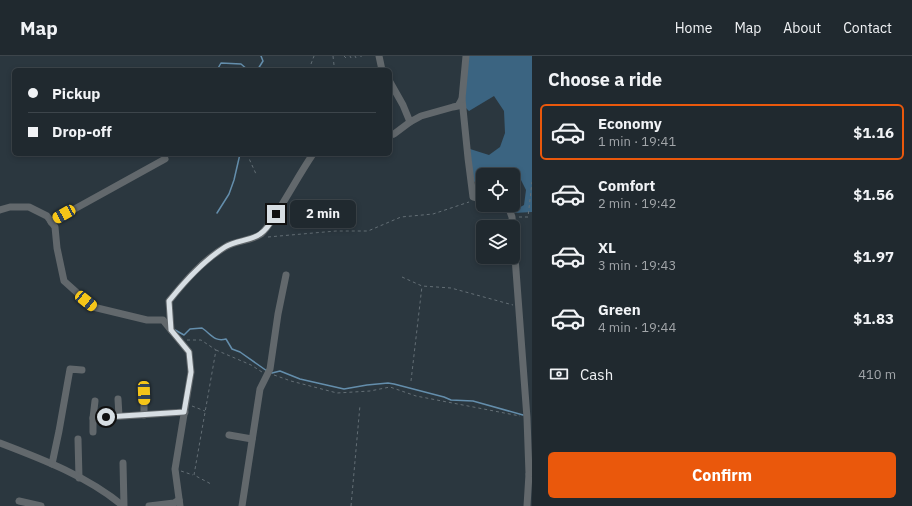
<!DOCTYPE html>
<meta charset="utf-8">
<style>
body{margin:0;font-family:"IBM Plex Sans",sans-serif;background:#283137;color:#f1f3f6;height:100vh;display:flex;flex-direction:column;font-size:15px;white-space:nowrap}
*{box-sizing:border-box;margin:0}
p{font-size:13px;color:#a2a6aa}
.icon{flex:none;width:22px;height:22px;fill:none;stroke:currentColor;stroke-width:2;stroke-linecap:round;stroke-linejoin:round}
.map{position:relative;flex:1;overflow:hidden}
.panel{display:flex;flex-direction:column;background:#20292f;width:380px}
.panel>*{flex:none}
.guide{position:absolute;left:12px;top:12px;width:380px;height:88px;border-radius:6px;box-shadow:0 2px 6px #0003,0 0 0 1px #3d454b;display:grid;align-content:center;height:88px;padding:0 16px;background:#20292f}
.tools{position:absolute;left:476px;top:112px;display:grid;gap:8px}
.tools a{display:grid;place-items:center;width:44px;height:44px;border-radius:6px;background:#20292f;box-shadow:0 2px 6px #0003,0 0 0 1px #3d454b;font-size:20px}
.end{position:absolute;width:18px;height:18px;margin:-9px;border:5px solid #d7dee3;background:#111;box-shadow:0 0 0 2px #111}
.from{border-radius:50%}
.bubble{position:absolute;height:28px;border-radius:6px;background:#20292f;box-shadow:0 2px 6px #0003,0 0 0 1px #3d454b;font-size:13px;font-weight:800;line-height:28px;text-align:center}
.car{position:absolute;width:12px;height:24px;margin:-12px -6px;border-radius:5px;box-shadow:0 0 3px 1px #0007;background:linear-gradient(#f5c518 24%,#345 0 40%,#f5c518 0 76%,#345 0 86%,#f5c518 0)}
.guide b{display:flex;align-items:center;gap:14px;height:38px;font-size:15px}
.guide b+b{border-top:1px solid #3d454b}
.guide i{width:10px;height:10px;background:#f1f3f6}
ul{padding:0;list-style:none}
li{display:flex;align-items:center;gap:12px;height:56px;margin:0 8px 6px;padding:0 8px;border:2px solid transparent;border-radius:6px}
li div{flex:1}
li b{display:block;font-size:15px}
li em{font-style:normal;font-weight:800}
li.on{border-color:#ea580c}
li>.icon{width:36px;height:36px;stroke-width:1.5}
h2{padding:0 16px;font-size:18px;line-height:48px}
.pay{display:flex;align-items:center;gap:10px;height:44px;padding:0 16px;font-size:15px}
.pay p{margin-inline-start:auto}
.primary-button{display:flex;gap:8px;margin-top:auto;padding:8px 16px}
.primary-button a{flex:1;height:46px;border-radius:6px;background:#ea580c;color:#fff;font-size:16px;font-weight:800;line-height:46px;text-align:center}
header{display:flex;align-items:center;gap:24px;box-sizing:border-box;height:56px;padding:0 20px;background:#20292f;border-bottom:1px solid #3d454b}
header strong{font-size:19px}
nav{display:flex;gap:22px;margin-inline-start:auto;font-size:14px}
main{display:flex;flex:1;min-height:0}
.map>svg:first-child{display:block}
.forest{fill:#3b6481}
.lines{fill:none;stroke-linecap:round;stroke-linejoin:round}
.stream{stroke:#648eac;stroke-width:1.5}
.path{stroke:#636e75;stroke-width:1;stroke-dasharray:3 3;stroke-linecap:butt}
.street{stroke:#62686c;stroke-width:7}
.route{stroke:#d7dee3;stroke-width:5}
</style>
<header>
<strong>Map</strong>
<nav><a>Home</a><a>Map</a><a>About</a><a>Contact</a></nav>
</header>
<main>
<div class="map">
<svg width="532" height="450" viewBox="0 0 532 450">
<rect width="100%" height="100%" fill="#2b373f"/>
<path class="forest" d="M467,0H532V156L514,157L513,155L524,149L526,134L518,118L502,117L499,119H483V124L473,126L470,93L489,99L500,91L505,77L504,55L494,40L469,55L464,50Z"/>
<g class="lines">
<g class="stream">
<path d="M217,14L221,7L241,8L248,14"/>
<path d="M252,14L258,13L263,5L261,0"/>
<path d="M217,157L229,138L234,124L240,98"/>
<path d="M175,274L184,279L190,273L202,272C211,278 214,286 226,283L232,293L240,296L267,315"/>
<path d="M272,317L280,315L300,323L344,333L367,329L388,327L394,328L444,341L451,344L473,345L523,359"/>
</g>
<g class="path">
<path d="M333,0L334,9"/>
<path d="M344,0L346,2"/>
<path d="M350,0L351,2"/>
<path d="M355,0L356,2"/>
<path d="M361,0V1"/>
<path d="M311,8L314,0"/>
<path d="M225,14H231"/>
<path d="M247,98L256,118"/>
<path d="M260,98L261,101"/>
<path d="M519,161H528L532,126"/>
<path d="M268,181L336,175H368L401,161L433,158L469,146"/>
<path d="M402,221L422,230L451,232L513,249"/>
<path d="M187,284H201L216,294L194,419L211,428"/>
<path d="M216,294L251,309L262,316"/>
<path d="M274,319L291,325L337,337L370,335L390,331L416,340L520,360"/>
<path d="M411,325L422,230"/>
<path d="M192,350L205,355"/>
<path d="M181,415L193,419"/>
<path d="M351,450L360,349"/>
</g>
<g class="street">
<path d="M379,0L382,14"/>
<path d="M390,26L403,49L410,66L421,60L453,51L458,50L462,43L468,102L473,141L483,144"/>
<path d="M462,43L466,0"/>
<path d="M390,79L394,78L410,66"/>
<path d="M504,149L508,150L512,161L527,362L529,418"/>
<path d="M0,154L10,151H29L47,160L55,171L57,192L64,225L93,251L147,264H163L171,274"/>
<path d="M51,166L165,103"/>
<path d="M144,337V359"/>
<path d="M118,343L119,360"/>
<path d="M93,362L95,345"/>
<path d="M93,376V362L185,356"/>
<path d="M229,379L252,383"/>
<path d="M78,383L79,422"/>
<path d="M0,387C42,403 89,421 123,450"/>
<path d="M123,407L124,450"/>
<path d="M52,408L59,375L70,313L82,314"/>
<path d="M19,445L41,450"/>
<path d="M149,450L174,447L179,444"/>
<path d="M180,450L175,413L191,316L189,296L171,274L169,245C185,225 204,203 227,190C237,185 253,184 261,178C267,173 272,164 276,158C289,138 300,117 313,98"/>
<path d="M242,450L260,333L270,313L278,258L286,219"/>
<path d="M527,450L529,418L532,417"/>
</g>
</g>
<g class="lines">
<path class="route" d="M106,361L184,356L191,316L189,296L171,274L169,245C185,225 203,205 225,191C236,184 250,185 260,178C267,174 272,165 276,158"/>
</g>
</svg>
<div class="tools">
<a><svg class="icon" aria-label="locate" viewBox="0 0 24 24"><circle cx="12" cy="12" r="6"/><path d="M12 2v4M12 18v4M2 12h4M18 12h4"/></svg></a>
<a><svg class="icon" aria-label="layers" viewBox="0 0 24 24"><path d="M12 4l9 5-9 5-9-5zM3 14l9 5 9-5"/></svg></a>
</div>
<i class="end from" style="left:106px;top:361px"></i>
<i class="end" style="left:276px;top:158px"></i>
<div class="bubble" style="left:290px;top:144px;width:66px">2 min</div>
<i class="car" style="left:64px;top:158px;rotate:241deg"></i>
<i class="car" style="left:86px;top:245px;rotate:129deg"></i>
<i class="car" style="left:144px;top:337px;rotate:178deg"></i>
<div class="guide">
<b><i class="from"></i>Pickup</b>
<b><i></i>Drop-off</b>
</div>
</div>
<section class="panel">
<h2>Choose a ride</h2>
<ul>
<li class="on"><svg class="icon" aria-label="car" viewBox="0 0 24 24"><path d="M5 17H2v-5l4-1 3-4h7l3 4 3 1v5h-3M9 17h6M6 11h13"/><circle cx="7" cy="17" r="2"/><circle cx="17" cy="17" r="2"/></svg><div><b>Economy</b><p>1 min · 19:41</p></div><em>$1.16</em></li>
<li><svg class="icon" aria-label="car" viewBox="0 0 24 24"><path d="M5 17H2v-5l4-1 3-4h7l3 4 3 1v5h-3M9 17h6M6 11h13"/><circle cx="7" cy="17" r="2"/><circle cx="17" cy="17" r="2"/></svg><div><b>Comfort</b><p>2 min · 19:42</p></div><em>$1.56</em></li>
<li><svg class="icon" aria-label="car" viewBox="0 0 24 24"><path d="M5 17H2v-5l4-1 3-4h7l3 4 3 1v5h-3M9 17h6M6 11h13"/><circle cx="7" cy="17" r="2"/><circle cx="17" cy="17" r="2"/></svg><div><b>XL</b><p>3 min · 19:43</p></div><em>$1.97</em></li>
<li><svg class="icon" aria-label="car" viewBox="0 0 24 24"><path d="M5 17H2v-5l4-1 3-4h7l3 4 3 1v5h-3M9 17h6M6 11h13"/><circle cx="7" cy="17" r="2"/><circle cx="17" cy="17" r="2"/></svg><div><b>Green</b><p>4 min · 19:44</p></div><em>$1.83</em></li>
</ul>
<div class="pay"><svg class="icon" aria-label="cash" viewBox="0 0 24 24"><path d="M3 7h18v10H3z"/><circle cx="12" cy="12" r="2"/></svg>Cash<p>410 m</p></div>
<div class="primary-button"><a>Confirm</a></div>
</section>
</main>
